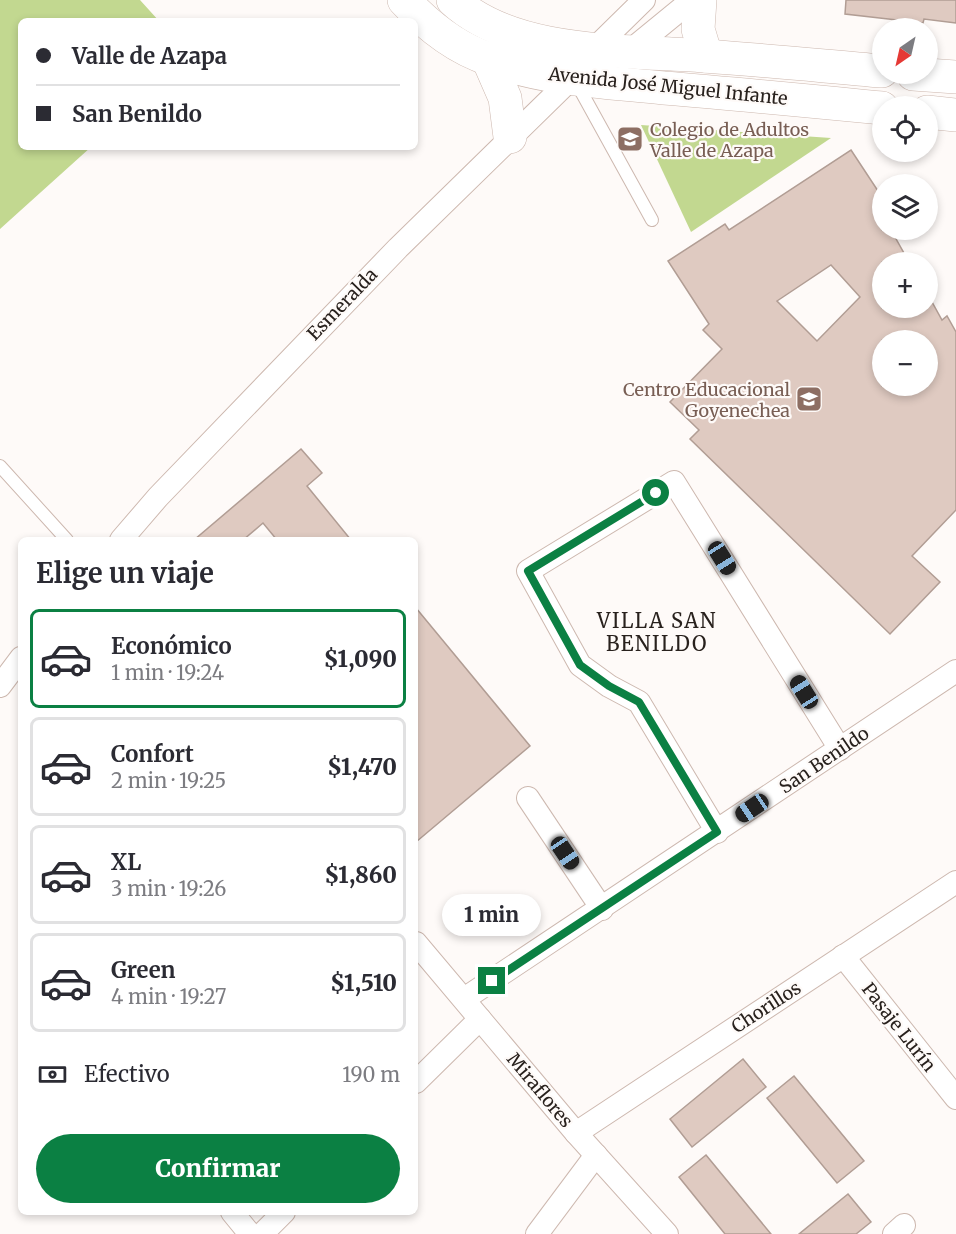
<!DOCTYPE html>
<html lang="es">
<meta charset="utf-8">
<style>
body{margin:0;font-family:Merriweather,serif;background:#f2f2f3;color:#2b2b33;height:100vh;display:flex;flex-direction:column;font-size:22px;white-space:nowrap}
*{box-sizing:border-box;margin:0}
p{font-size:20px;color:#7c7c81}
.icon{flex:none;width:33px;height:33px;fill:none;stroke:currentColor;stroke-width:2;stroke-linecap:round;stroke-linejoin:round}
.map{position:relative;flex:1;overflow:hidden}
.panel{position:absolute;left:18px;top:537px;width:400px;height:678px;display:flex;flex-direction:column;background:#fff;border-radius:9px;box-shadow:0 3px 9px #0003}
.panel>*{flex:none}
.hud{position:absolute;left:18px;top:18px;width:400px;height:132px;border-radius:9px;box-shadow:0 3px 9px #0003;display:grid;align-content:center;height:132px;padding:0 18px;background:#fff}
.needle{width:39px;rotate:214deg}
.tools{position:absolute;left:872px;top:18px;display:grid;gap:12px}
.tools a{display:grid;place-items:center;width:66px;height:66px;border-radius:50%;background:#fff;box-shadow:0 3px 9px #0003;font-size:30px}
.end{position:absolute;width:27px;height:27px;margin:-14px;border:8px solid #0b8043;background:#fff;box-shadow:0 0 0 3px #fff}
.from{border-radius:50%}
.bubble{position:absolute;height:42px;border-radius:21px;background:#fff;box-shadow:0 3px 9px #0003;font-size:20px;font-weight:800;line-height:42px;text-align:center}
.car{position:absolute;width:18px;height:36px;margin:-18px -9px;border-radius:8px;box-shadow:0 0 4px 2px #0007;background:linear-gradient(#222 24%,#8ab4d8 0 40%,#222 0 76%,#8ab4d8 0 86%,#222 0)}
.hud b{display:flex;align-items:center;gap:21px;height:57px;font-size:22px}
.hud b+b{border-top:2px solid #e1e1e2}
.hud i{width:15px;height:15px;background:#2b2b33}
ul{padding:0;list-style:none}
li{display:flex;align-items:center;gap:18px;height:99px;margin:0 12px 9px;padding:0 6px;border:3px solid #e1e1e2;border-radius:9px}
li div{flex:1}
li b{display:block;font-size:22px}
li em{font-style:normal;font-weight:800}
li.current{border-color:#0b8043}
li>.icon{width:54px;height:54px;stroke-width:1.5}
h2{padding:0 18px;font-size:27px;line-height:72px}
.pay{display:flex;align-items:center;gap:15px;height:66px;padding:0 18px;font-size:22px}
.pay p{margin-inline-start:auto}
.action{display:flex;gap:12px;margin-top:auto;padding:12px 18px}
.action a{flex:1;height:69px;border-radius:36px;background:#0b8043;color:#fff;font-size:24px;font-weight:800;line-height:69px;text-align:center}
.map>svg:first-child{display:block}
.green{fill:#c2d890}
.building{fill:#dfcac1;stroke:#b19d94;stroke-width:1.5;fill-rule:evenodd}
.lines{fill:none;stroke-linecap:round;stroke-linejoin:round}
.service-casing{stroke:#cdb8af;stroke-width:14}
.minor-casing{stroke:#cdb8af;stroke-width:24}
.secondary-casing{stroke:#cdb8af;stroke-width:34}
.service{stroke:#fff;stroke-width:12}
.minor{stroke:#fff;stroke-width:22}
.secondary{stroke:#fff;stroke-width:33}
.route{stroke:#0b8043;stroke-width:8}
.labels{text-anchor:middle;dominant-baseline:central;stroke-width:4.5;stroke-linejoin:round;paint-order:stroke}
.street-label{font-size:18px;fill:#28211d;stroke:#fefaf8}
.education-label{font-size:18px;fill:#785e54;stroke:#fefaf8;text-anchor:start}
.neighbourhood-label{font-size:20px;letter-spacing:1.5px;fill:#28211d;stroke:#fefaf8}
</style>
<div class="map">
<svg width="956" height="1234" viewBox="0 0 956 1234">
<rect width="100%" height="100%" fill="#fefaf8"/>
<g class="green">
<path d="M0,0H140L159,21H21V147H91L0,229Z"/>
<path d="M641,125L831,138L691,232Z"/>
</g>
<g class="building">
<path d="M846,0H956V23L924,19L923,23L845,14Z"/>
<path d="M851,150L882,197V230H891L909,262H882V308H927V293L942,320L947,316L956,332V510L912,556L940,582L890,634L690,439L699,430L670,402L722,349L703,330L709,324L668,261L725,224L729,230ZM831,265L860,297L817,341L777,301ZM882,340H927V386H882Z"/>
<path d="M301,449L322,473L307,486L351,540H277L263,523L243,540H194Z"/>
<path d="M416,608L530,746L416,842Z"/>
<path d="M743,1059L766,1087L692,1147L670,1119Z"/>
<path d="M794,1076L864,1161L837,1183L767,1098Z"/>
<path d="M706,1155L771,1234H725L679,1177Z"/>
<path d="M848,1194L871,1222L856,1234H799Z"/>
</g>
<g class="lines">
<defs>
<g id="service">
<path d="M577,84L652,220"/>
<path d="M0,466L67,540"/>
</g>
<g id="minor">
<path d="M626,54L692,0"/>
<path d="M121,540L158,497L398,248L573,77L594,49L644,0"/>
<path d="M0,686L21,658"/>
<path d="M528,798L602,909"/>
<path d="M717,832L639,702L609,686L580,665L528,571L674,482L840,749"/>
<path d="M416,943L576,1133L667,1234"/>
<path d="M843,956L956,1098"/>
<path d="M464,999L956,671"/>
<path d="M416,1082L480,1019"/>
<path d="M576,1133L956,882"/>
<path d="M232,1212L250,1234"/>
<path d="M262,1234L284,1212"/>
<path d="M537,1234L596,1155"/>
<path d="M894,1234L904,1225"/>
</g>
<g id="secondary">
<path d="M404,0C427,25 456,48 489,59C544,80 607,82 664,88C737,94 809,101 882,108"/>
<path d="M453,0C514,56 625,50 704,56C763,60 823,66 882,71"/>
<path d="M700,0L698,29L706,56"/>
<path d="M488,59L505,98L510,137"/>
<path d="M913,74L956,77"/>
<path d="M927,112L956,115"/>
</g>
</defs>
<use href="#service" class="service-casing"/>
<use href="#minor" class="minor-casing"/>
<use href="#secondary" class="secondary-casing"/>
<use href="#service" class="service"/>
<use href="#minor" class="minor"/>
<use href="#secondary" class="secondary"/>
</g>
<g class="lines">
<path class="route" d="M492,981L717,832L639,702L609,686L580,665L528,571L656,493"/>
</g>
<defs>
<symbol id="school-square" viewBox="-11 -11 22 22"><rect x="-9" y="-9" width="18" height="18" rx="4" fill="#8d6e63" stroke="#fefaf8"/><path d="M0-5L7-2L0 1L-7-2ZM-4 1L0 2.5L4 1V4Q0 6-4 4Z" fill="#fff"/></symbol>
</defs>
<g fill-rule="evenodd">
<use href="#school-square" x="615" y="124" width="30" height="30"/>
<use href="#school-square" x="794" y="384" width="30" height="30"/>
</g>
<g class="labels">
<g class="street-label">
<text transform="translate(668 86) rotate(6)">Avenida José Miguel Infante</text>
<text transform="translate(342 304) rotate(-46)">Esmeralda</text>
<text transform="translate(824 760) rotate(-34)">San Benildo</text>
<text transform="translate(766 1007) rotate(-33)">Chorillos</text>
<text transform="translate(899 1027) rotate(52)">Pasaje Lurín</text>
<text transform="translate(540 1090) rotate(50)">Miraflores</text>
</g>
<g class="education-label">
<text x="650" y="129">Colegio de Adultos<tspan x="650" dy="21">Valle de Azapa</tspan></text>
<text x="790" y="389" text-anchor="end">Centro Educacional<tspan x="790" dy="21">Goyenechea</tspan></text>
</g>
<g class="neighbourhood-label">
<text x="657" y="620">VILLA SAN<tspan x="657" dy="23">BENILDO</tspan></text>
</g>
</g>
</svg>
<div class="tools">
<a><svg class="needle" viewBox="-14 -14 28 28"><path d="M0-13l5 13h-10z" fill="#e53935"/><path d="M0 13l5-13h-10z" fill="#7c7c81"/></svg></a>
<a><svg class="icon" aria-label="locate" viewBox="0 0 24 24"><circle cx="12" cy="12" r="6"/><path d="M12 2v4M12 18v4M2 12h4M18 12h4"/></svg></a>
<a><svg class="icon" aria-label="layers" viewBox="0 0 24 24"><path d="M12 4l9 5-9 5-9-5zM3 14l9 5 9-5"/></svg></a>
<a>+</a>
<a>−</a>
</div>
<i class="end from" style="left:656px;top:493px"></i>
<i class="end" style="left:492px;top:981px"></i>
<div class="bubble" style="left:442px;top:894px;width:99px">1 min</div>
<i class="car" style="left:722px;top:558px;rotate:148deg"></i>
<i class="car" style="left:804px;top:692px;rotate:328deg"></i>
<i class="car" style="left:752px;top:808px;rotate:236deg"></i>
<i class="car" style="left:565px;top:853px;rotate:146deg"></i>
<div class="hud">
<b><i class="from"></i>Valle de Azapa</b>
<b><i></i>San Benildo</b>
</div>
<section class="panel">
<h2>Elige un viaje</h2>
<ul>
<li class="current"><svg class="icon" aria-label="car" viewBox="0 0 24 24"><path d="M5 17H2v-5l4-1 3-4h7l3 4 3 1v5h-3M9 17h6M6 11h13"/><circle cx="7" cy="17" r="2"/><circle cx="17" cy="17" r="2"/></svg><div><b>Económico</b><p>1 min · 19:24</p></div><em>$1,090</em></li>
<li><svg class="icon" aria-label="car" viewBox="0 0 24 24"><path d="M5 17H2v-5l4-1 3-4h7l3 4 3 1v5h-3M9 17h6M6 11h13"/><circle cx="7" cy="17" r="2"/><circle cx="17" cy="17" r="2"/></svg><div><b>Confort</b><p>2 min · 19:25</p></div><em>$1,470</em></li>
<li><svg class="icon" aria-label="car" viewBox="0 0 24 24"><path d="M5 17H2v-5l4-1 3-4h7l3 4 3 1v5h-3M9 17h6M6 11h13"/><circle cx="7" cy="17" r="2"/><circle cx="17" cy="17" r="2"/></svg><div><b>XL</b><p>3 min · 19:26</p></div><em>$1,860</em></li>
<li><svg class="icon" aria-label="car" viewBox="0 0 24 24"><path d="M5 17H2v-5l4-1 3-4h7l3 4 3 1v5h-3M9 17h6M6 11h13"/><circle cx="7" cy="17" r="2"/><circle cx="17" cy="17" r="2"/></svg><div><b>Green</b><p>4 min · 19:27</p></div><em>$1,510</em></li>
</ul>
<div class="pay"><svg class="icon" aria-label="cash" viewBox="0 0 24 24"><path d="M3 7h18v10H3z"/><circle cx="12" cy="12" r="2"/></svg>Efectivo<p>190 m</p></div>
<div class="action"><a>Confirmar</a></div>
</section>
</div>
